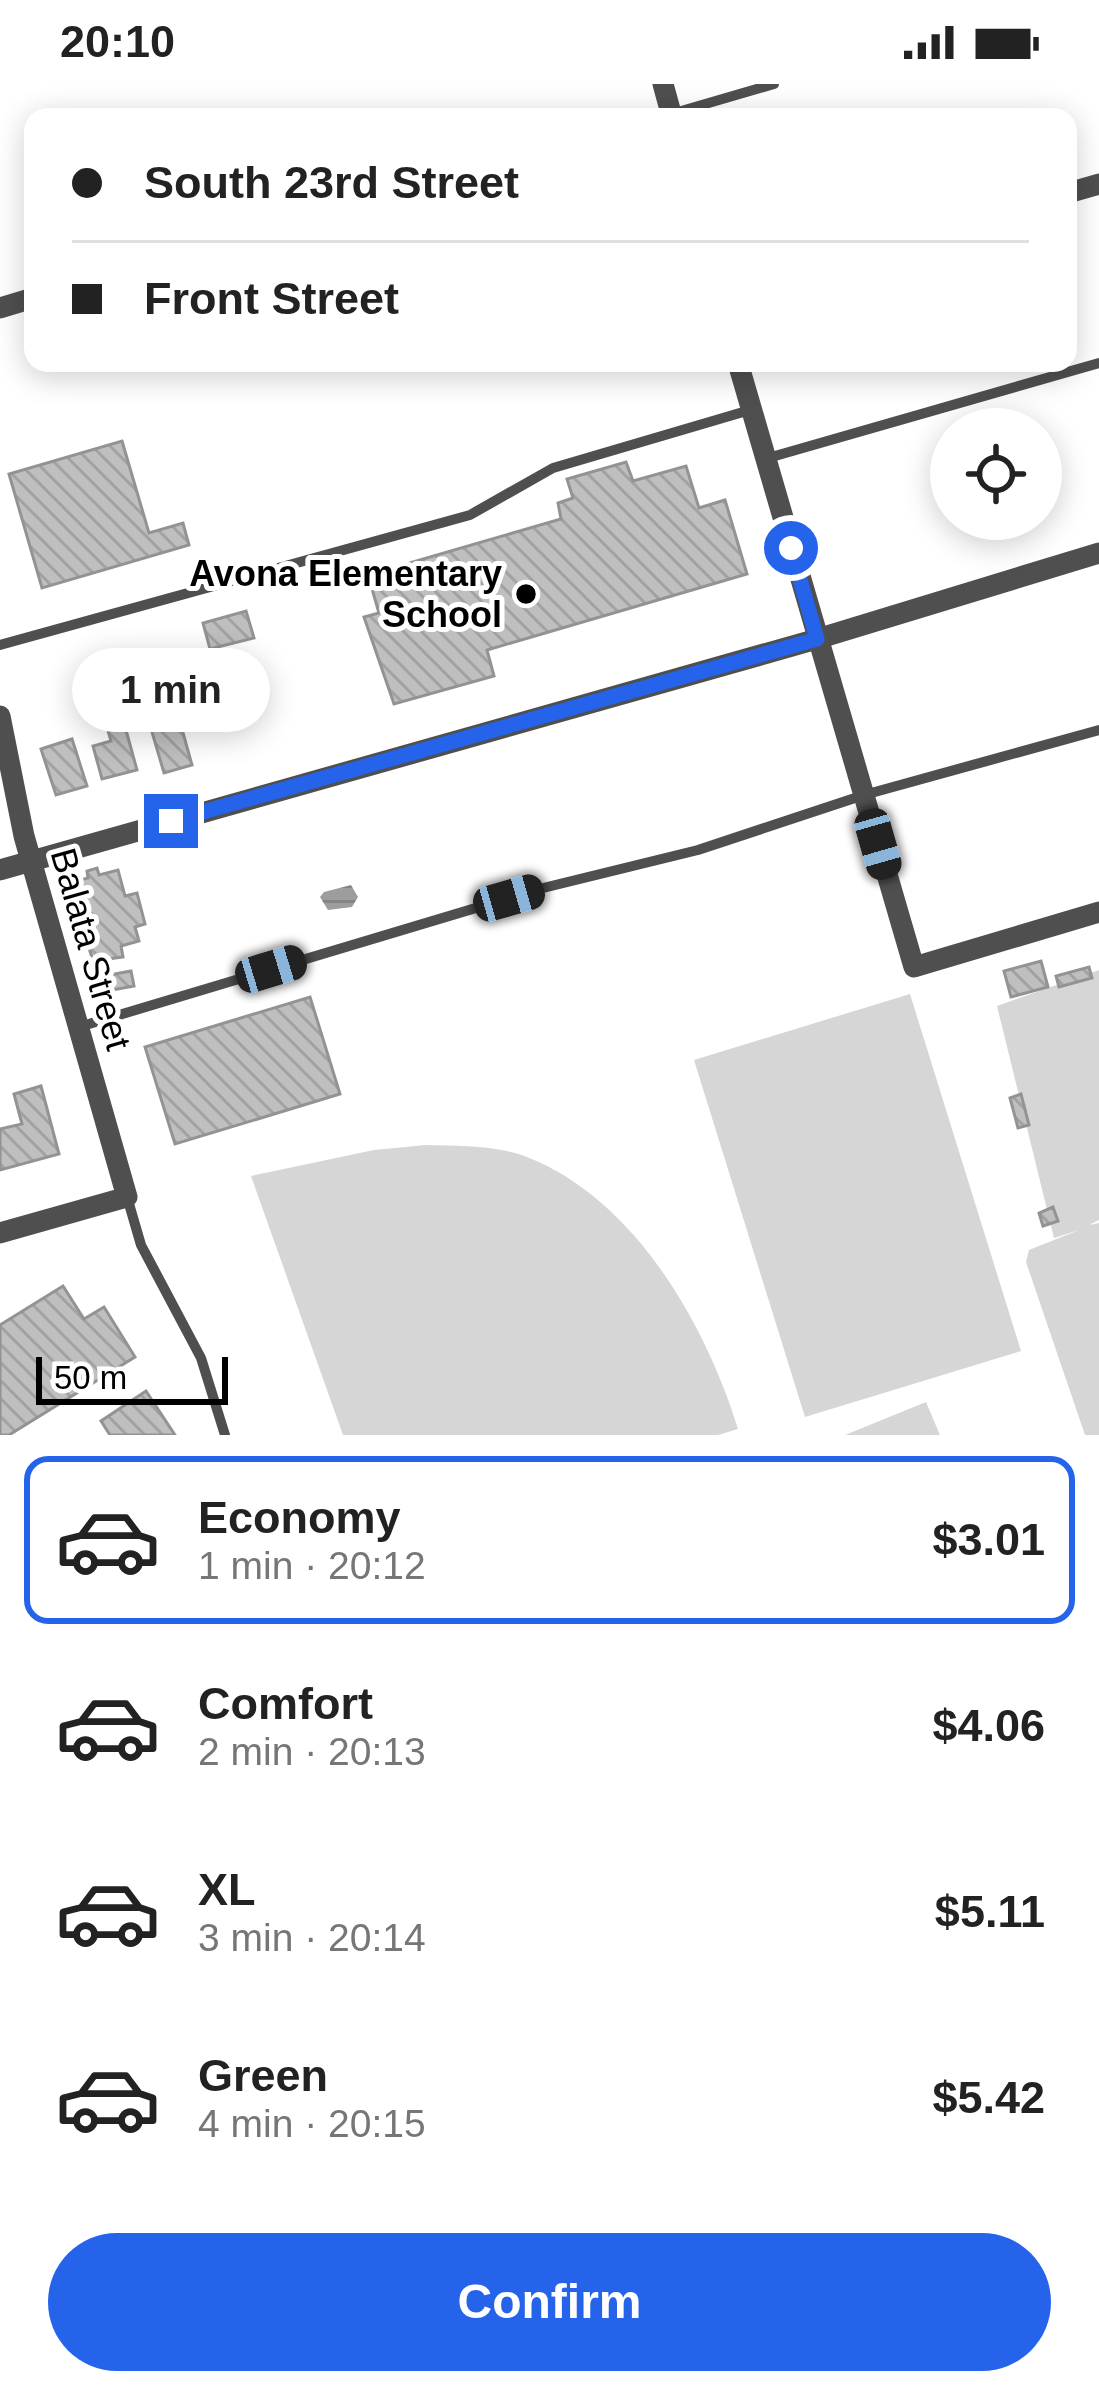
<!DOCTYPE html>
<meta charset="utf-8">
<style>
body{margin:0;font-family:Helvetica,sans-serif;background:#f6f6f6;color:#222;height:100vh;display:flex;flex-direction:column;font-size:45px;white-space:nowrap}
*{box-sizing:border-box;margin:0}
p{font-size:39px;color:#767676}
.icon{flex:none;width:66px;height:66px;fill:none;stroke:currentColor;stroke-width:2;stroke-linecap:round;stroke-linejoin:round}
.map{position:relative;height:1351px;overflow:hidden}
.details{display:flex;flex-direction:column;background:#fff;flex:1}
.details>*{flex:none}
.top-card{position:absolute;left:24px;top:24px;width:1053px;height:264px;border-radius:24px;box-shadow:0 6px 30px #0003;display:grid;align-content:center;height:264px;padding:0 48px;background:#fff}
.buttons{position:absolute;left:930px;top:324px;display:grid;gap:24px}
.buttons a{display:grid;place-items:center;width:132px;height:132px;border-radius:50%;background:#fff;box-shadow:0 6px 30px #0003;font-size:60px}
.scale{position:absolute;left:36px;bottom:30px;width:192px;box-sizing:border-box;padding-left:12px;border:6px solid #000;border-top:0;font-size:33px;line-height:42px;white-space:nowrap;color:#000;-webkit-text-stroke:9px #fff;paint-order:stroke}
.end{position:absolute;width:54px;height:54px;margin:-27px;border:15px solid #2563eb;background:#fff;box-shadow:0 0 0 6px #fff}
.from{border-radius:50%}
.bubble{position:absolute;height:84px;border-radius:42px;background:#fff;box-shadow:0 6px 30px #0003;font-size:39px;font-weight:700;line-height:84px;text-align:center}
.car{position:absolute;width:36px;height:72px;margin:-36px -18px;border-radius:15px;box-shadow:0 0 9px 3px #0007;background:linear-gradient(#222 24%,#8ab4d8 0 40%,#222 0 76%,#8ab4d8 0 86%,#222 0)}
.top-card b{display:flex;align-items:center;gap:42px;height:114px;font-size:45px}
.top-card b+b{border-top:3px solid #e0e0e0}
.top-card i{width:30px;height:30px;background:#222}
ul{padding:21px 0 0;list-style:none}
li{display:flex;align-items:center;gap:36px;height:168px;margin:0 24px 18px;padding:0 24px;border:6px solid transparent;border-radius:24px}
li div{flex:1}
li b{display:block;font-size:45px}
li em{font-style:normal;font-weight:700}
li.current{border-color:#2563eb}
li>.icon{width:108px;height:108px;stroke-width:1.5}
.primary-button{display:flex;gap:24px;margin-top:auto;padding:24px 48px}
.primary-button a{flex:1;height:138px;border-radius:72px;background:#2563eb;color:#fff;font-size:48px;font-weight:700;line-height:138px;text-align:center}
.status{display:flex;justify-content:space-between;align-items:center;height:84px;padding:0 60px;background:#fff;direction:ltr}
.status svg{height:33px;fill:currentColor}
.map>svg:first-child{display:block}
.green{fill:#d6d6d6}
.water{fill:url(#water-rules)}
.building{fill:url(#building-back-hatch);stroke:#939393;stroke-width:3}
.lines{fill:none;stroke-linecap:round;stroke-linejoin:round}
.lane{stroke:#4f4f4f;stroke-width:10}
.street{stroke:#4f4f4f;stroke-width:21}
.route{stroke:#2563eb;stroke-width:15}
.poi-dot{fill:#000;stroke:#fff;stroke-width:4.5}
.labels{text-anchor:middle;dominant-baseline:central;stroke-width:10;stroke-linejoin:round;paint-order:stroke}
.poi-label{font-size:36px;font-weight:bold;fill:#000;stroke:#fff;text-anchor:end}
.street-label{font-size:36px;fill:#000;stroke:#fff}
</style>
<div class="status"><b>20:10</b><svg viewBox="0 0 49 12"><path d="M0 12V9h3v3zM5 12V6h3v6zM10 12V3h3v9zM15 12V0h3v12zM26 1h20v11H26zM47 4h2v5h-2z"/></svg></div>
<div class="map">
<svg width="1099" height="1351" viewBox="0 0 1099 1351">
<defs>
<pattern id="water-rules" width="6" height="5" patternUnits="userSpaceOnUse" patternTransform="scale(3)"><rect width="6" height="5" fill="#9d9d9d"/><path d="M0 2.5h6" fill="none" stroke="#858585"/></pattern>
<pattern id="building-back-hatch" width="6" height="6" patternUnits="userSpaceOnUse" patternTransform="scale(3)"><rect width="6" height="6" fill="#bfbfbf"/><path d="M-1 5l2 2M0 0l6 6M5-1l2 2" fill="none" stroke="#a2a2a2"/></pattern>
</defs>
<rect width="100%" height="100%" fill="#fff"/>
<g class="green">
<path d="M1099,886V1136L1089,1141L1099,1139V1351H1085L1026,1178L1029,1166L1079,1146L1054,1154L997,922Z"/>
<path d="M910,910L1021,1267L805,1333L694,976Z"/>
<path d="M426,1061C459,1062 496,1061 527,1073C635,1115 706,1241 738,1345L718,1351H343L251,1092L374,1066Z"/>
<path d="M926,1318L940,1351H845Z"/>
</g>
<path class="water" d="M351,801L358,813L352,823L328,826L320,813L324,808Z"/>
<g class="building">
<path d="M122,357L149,449L183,439L189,461L42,504L9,390Z"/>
<path d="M626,378L633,397L686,382L699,424L725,416L747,490L487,566L494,592L394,620L364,533L379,529L368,491L561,435L558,419L573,414L567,395Z"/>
<path d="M246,527L254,554L210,565L203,539Z"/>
<path d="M163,619L169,642L180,638L192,681L164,689L145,624Z"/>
<path d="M124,639L137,686L102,695L93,662L111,657L107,643Z"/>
<path d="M72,655L87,702L56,711L41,665Z"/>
<path d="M97,784L99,791L118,786L125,812L137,809L145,840L135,843L139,857L121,862L123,873L93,877L69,799L88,794L87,787Z"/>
<path d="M1041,877L1048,903L1011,913L1004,887Z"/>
<path d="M1089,883L1092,894L1059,903L1056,892Z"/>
<path d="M131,887L134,902L112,906L109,891Z"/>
<path d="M310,913L340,1010L175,1060L145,963Z"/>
<path d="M41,1002L59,1070L0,1086V1045L22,1040L14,1010Z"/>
<path d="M1021,1010L1029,1041L1018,1044L1010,1014Z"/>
<path d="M1053,1123L1058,1137L1043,1142L1039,1129Z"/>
<path d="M63,1202L84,1235L104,1223L135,1273L9,1351H0V1241Z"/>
<path d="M146,1307L175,1351H110L101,1337Z"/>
</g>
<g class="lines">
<g class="lane">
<path d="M671,30L774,0"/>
<path d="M768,374L1099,279"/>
<path d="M0,561L470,431L553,384L750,326"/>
<path d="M79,943L539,805L698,766L864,711L1099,646"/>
<path d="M127,1113L141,1161L201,1274L225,1351"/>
</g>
<g class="street">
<path d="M663,0L672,33"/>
<path d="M1068,109L1099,100"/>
<path d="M0,224L33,214"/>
<path d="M738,279L914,883L1099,828"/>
<path d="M0,632L24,752L127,1113L0,1149"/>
<path d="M0,786L817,555L1099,469"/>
</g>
</g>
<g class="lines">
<path class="route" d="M171,737L817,555L791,464"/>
</g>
<circle class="poi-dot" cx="526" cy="510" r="12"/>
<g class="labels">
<g class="poi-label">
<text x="502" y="489">Avona Elementary<tspan x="502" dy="41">School</tspan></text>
</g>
<g class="street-label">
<text transform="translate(91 865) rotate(74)">Balata Street</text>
</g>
</g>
</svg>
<div class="buttons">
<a><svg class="icon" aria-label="locate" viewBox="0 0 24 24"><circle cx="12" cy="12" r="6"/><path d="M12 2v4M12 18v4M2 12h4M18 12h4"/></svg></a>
</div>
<div class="scale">50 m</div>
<i class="end from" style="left:791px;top:464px"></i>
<i class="end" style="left:171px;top:737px"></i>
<div class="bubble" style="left:72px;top:564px;width:198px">1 min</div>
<i class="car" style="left:878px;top:760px;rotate:164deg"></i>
<i class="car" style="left:509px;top:814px;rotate:74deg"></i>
<i class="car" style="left:271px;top:885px;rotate:73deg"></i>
<div class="top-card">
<b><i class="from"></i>South 23rd Street</b>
<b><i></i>Front Street</b>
</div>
</div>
<section class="details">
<ul>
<li class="current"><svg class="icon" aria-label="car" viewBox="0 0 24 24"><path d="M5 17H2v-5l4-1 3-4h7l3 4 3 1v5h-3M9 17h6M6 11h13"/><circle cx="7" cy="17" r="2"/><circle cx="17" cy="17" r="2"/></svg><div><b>Economy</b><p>1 min · 20:12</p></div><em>$3.01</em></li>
<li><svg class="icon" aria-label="car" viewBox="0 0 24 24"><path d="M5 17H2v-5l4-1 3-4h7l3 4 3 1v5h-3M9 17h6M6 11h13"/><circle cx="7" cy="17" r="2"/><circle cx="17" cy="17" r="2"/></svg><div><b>Comfort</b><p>2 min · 20:13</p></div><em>$4.06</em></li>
<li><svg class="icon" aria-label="car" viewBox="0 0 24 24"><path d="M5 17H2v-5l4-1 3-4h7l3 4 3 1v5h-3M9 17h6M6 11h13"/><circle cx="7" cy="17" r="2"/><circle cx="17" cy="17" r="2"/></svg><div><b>XL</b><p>3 min · 20:14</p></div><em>$5.11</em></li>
<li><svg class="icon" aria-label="car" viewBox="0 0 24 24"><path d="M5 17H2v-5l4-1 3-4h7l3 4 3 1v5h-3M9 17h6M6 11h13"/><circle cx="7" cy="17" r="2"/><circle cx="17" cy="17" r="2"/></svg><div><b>Green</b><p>4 min · 20:15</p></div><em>$5.42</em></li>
</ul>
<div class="primary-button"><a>Confirm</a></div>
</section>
